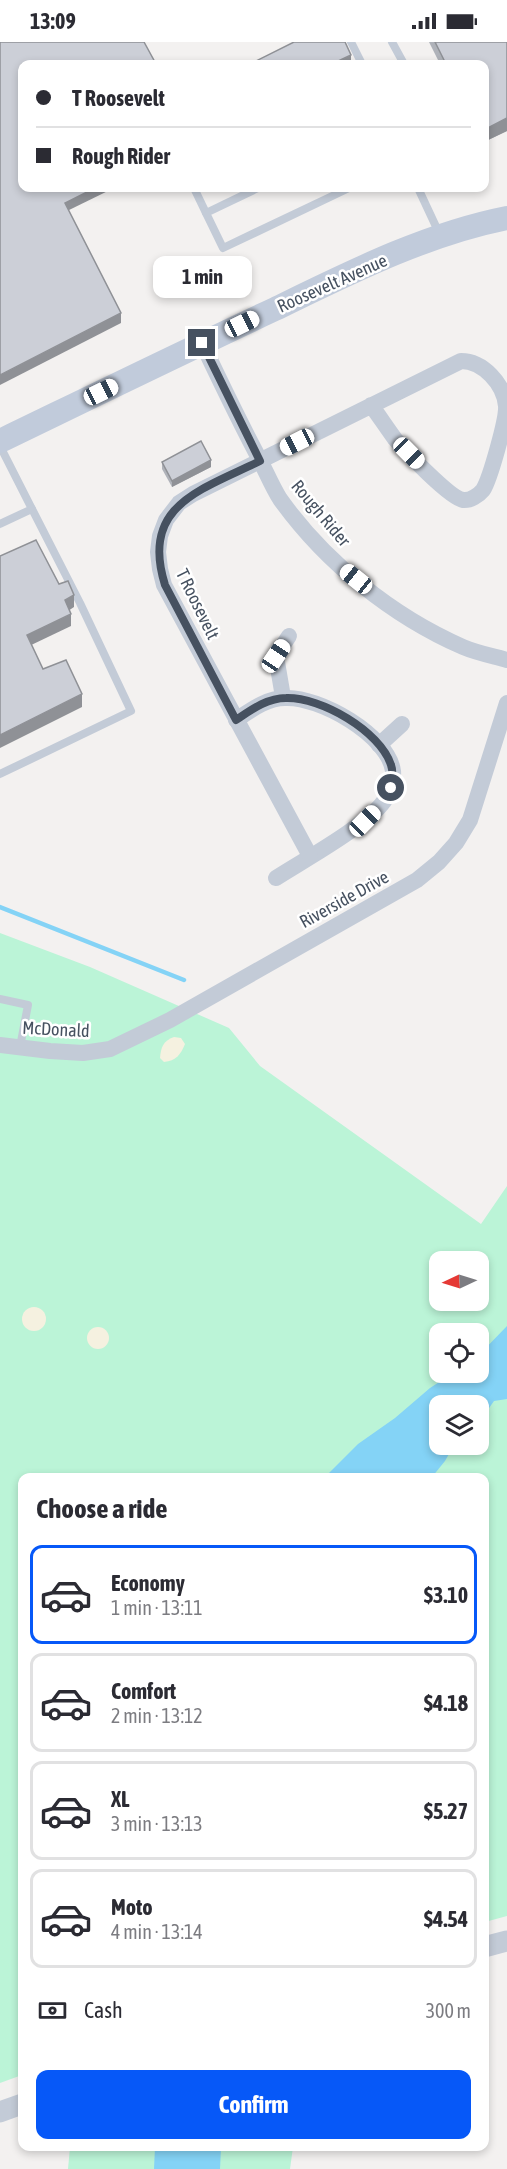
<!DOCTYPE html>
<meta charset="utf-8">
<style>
body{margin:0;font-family:"Asap Condensed",sans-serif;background:#f7f7f7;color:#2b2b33;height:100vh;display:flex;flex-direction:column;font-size:22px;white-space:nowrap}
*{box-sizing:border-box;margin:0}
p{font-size:20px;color:#7c7c81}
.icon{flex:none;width:33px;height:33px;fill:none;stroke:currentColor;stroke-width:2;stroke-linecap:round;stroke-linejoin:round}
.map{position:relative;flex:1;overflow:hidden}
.panel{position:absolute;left:18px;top:1431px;width:471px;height:678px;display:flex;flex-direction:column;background:#fff;border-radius:12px;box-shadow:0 3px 9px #0003}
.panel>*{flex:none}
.guide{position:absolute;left:18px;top:18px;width:471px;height:132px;border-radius:12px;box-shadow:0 3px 9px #0003;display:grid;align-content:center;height:132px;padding:0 18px;background:#fff}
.needle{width:39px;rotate:266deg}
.fabs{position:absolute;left:429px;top:1209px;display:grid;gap:12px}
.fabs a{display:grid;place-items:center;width:60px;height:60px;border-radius:12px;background:#fff;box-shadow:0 3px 9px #0003;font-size:30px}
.end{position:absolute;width:27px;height:27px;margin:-14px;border:8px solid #465160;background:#fff;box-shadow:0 0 0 3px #fff}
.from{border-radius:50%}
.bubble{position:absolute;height:42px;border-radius:12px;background:#fff;box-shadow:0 3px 9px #0003;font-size:20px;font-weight:700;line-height:42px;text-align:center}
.car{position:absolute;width:18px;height:36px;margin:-18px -9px;border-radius:8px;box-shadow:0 0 4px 2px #0007;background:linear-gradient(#fff 24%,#345 0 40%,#fff 0 76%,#345 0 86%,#fff 0)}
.guide b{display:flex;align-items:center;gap:21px;height:57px;font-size:22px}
.guide b+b{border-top:2px solid #e1e1e2}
.guide i{width:15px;height:15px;background:#2b2b33}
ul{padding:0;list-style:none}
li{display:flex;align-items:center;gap:18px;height:99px;margin:0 12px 9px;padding:0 6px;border:3px solid #e1e1e2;border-radius:12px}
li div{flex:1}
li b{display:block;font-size:22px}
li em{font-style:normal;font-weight:700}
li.on{border-color:#0658f8}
li>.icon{width:54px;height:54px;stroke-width:1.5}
h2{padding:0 18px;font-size:27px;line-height:72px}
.pay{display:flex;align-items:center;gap:15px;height:66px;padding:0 18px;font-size:22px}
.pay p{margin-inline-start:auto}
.button{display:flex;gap:12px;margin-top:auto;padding:12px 18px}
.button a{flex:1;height:69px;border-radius:12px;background:#0658f8;color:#fff;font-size:24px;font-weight:700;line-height:69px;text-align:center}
.status{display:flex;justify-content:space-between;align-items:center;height:42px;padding:0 30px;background:#fff;direction:ltr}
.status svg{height:16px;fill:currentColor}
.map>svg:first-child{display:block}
.green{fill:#bbf4d7;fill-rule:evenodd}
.sand{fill:#f5f1e0}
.water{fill:#84d3f6}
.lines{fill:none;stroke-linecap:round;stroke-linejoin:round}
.stream{stroke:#84d3f6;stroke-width:4.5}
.service{stroke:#c3cbd7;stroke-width:8}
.minor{stroke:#c3cbd7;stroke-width:16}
.tertiary{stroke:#c3cbd7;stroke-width:21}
.secondary{stroke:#c1cbdb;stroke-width:24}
.wall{fill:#afb2b9}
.shaded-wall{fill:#8f9196}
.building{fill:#cccfd7;stroke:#8f9196;stroke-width:1.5}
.route{stroke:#465160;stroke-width:8}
.labels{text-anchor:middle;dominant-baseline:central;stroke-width:5;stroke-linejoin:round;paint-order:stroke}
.street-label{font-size:18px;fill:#465160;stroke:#fff}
</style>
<div class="status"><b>13:09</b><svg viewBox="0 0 49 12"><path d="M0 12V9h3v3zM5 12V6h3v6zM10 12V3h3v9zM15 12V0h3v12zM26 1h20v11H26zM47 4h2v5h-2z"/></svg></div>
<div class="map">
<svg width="507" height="2127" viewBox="0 0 507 2127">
<rect width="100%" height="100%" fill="#f3f1f0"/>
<g class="green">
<path d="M0,891L90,925L229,986L260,1024L481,1182L507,1144V1874L485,1880L484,1436H22V2033L0,2041ZM440,1220H478V1258H440ZM440,1292H478V1330H440ZM440,1364H478V1402H440Z"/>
<path d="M70,2105H293L290,2127H68Z"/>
</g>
<g class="sand">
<path d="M174,995L181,996L185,1002C181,1012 176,1019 164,1020L160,1016C161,1005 163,999 174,995Z"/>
<circle cx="34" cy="1277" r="12"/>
<circle cx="98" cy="1296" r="11"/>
</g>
<g class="water">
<path d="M507,1284V1357L494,1359L482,1376L479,1377L478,1364H440V1402L454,1403L445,1419L432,1435H325L358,1402L395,1376L430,1346L453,1331L478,1330L479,1313Z"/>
<path d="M155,2105H221L220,2127H154Z"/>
</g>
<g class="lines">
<path class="stream" d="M0,865L184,938"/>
<g class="service">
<path d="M351,0L362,22"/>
<path d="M392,0L404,22"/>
<path d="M194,146L206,171"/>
<path d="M258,146L206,171L223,206L349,146"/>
<path d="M418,146L439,191"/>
<path d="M0,404L32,467L0,482"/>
<path d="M0,732L131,669L80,561L32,467"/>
<path d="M0,957L28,963L20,1005"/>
</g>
<g class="minor">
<path d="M202,301C221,341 240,381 261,420C267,432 273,446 280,457C325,520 392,574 463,605C477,611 493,614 507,618"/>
<path d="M283,655L276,614L289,594"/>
<path d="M236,678C251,668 267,656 285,656C319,654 388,693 393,729C394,738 390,748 386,756C372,781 302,819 276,836"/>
<path d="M379,703L402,682"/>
<path d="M310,814L164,543L160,527L158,510L160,494L166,478L179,461L193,452L461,319C483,319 504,342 506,364C507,377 490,437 483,448C479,453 470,459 463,458C450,456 405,409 395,397C387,386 379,374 371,363"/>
<path d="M0,1003L50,1009L83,1011L110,1007L170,978L417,838L439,820L456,801L470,778L507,661"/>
</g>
<g class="tertiary">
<path d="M484,1905L507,1899"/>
<path d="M0,2070L22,2062"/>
</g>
<path class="secondary" d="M0,399C91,355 183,310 275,267C349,231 426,192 507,176"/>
</g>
<g class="wall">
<path d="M429,0H507V89L484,100V22H440Z"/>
<path d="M162,420L211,425L172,445L162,427Z"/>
</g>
<g class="shaded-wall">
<path d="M351,13V22H332Z"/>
<path d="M507,76V89L484,100V88Z"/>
<path d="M95,146H114L65,170V161Z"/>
<path d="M121,271V281L0,343V333Z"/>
<path d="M211,418V425L172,445V439Z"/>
<path d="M74,553V565L65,571V558Z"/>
<path d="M71,572V584L27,605V593Z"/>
<path d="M82,652V665L0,706V693Z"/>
</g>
<g class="building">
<path d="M0,0H144L156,22H22V146H95L65,161L121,271L0,333Z"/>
<path d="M294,0H345L351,13L332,22H250Z"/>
<path d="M435,0H507V76L484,88V22H446Z"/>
<path d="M201,399L211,418L172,439L162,420Z"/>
<path d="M36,498L59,542L68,539L74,553L65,558L71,572L27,593L43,627L66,618L82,652L0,693V514Z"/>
</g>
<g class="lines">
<path class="route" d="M202,301L260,419C201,448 140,463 165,543L236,678C251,668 267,656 286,656C321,655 380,689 391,723C394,731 392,738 391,746"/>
</g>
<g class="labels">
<g class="street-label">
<text transform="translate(332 241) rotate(-24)">Roosevelt Avenue</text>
<text transform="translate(321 471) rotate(50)">Rough Rider</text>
<text transform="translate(198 562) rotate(64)">T Roosevelt</text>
<text transform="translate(344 857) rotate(-29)">Riverside Drive</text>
<text transform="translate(56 987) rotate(3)">McDonald</text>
</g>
</g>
</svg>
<div class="fabs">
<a><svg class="needle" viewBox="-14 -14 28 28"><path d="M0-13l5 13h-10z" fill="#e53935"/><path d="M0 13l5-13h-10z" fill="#7c7c81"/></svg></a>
<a><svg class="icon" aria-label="locate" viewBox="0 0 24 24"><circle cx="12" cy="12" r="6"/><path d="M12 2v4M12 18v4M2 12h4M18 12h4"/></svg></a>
<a><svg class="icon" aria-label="layers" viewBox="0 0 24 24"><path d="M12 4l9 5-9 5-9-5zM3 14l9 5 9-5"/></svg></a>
</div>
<i class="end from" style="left:391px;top:746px"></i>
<i class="end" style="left:202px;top:301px"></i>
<div class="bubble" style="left:153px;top:214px;width:99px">1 min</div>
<i class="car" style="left:242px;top:282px;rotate:64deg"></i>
<i class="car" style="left:101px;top:350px;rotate:64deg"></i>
<i class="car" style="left:297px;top:400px;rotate:243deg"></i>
<i class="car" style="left:409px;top:411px;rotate:135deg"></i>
<i class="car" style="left:356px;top:537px;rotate:309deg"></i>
<i class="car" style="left:276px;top:614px;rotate:34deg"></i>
<i class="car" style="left:365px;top:779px;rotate:45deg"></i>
<div class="guide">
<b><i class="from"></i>T Roosevelt</b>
<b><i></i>Rough Rider</b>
</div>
<section class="panel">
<h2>Choose a ride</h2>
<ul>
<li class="on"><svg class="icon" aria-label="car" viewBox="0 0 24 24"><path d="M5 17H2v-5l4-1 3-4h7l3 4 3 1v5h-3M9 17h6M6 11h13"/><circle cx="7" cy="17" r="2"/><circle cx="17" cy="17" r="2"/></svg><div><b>Economy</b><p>1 min · 13:11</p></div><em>$3.10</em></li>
<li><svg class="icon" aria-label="car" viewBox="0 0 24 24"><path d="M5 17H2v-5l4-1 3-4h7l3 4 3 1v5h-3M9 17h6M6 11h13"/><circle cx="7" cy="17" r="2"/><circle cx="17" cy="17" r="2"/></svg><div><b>Comfort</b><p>2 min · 13:12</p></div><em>$4.18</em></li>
<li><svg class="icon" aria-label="car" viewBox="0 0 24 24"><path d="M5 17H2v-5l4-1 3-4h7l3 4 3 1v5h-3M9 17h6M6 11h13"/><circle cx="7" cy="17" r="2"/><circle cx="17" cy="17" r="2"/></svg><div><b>XL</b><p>3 min · 13:13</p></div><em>$5.27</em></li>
<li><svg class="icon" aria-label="car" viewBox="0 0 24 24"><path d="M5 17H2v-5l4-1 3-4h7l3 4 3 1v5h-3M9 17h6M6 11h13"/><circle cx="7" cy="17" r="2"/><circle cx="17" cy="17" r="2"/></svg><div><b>Moto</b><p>4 min · 13:14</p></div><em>$4.54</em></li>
</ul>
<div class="pay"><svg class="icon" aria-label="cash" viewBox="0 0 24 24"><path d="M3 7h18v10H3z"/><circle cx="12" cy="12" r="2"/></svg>Cash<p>300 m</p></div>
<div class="button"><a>Confirm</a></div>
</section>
</div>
